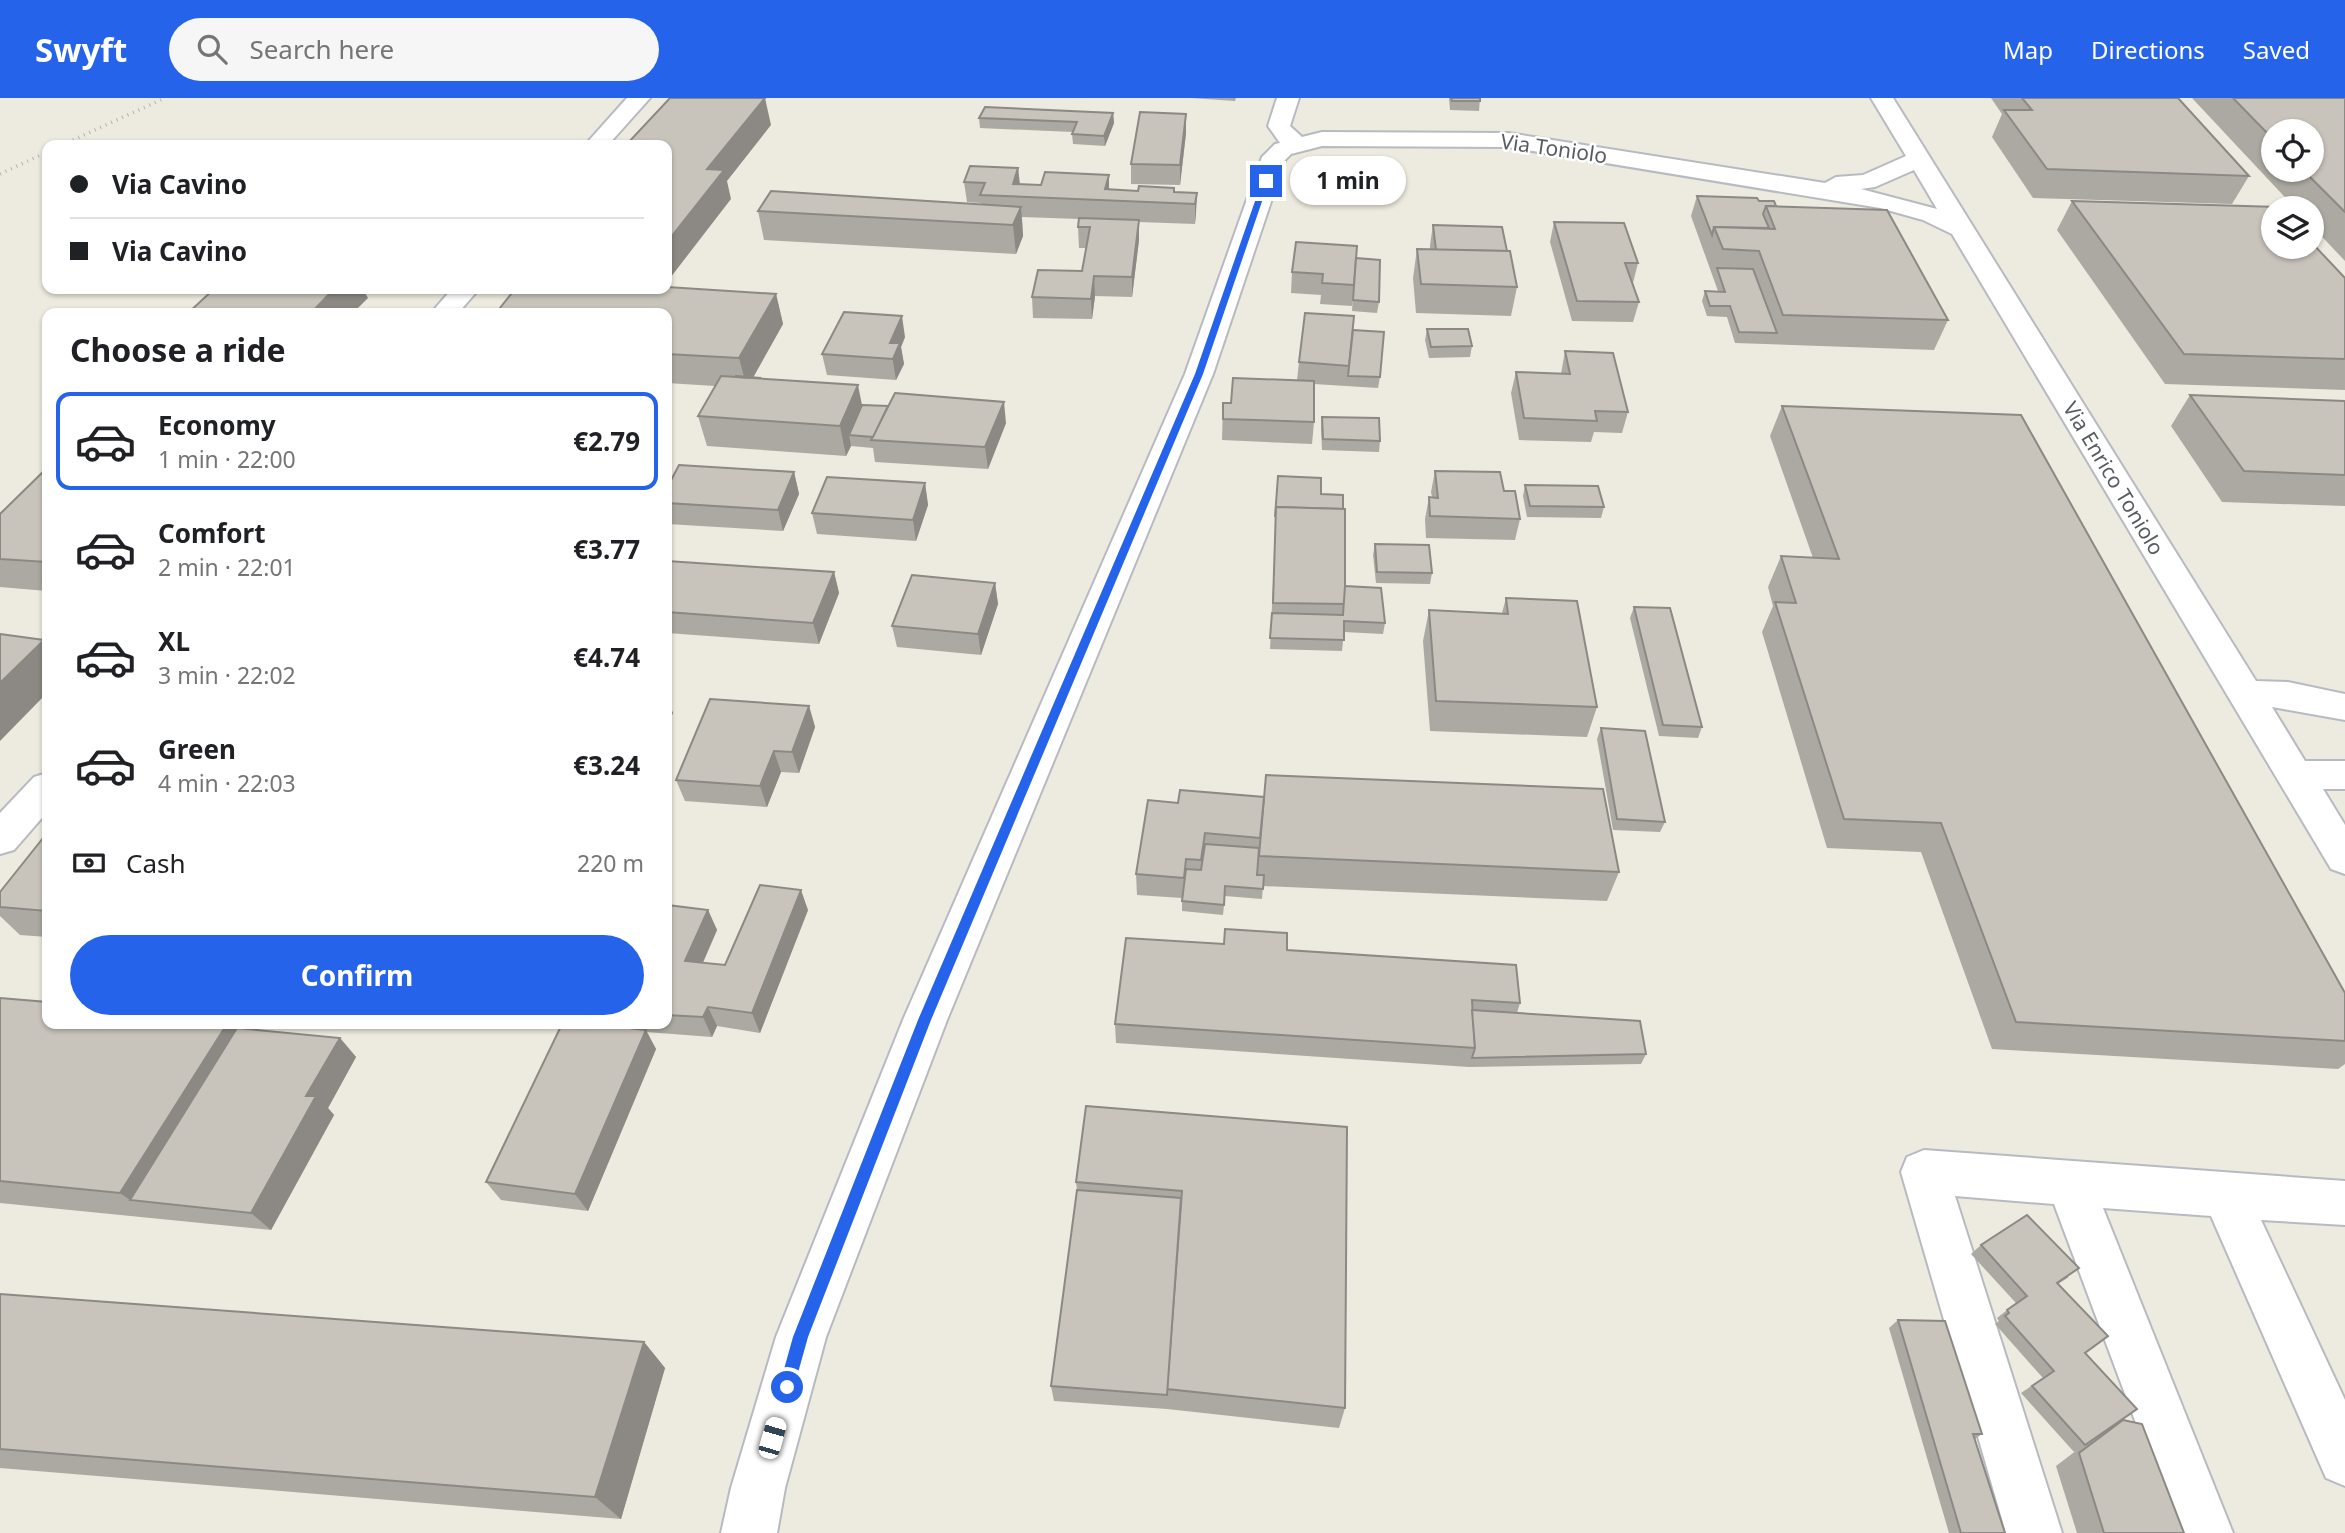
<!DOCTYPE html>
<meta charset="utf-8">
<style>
body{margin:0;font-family:"Noto Sans",sans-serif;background:#f6f6f6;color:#202124;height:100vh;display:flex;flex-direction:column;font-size:26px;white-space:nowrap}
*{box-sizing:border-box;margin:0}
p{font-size:23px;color:#757577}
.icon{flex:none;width:38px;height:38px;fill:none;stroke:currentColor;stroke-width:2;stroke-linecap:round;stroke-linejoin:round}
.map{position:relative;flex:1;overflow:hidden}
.sheet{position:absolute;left:42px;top:210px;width:630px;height:721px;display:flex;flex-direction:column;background:#fff;border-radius:14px;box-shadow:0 2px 5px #0004}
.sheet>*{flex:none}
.top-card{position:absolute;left:42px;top:42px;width:630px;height:154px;border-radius:14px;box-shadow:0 2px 5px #0004;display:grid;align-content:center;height:154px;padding:0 28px;background:#fff}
.controls{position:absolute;left:2261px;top:21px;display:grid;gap:14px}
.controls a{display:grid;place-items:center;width:63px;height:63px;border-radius:50%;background:#fff;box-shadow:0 2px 5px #0004;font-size:35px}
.end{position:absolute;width:32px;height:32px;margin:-16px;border:9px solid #2563eb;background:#fff;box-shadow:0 0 0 4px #fff}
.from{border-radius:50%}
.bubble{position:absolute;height:49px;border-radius:24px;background:#fff;box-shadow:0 2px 5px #0004;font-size:23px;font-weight:700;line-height:49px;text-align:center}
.car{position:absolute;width:21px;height:42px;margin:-21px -10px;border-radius:9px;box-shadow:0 0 5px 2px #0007;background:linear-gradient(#fff 24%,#345 0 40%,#fff 0 76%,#345 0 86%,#fff 0)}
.top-card b{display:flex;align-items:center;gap:24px;height:66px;font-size:26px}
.top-card b+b{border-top:2px solid #e0e0e0}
.top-card i{width:18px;height:18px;background:#202124}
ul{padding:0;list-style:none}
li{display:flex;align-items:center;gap:21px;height:98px;margin:0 14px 10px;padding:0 14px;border:4px solid transparent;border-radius:14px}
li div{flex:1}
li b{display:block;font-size:26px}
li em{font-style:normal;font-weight:700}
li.selected{border-color:#2563eb}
li>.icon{width:63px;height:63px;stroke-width:1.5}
h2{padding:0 28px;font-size:32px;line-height:84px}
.pay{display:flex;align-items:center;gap:18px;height:77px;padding:0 28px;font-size:26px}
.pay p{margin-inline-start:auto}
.action{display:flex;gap:14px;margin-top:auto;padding:14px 28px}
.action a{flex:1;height:80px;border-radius:42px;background:#2563eb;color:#fff;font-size:28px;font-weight:700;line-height:80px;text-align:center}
header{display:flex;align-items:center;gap:42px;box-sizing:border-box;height:98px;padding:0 35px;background:#2563eb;color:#fff}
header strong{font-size:33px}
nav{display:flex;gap:38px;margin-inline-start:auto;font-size:24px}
.search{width:490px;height:63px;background:#f6f6f6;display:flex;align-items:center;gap:18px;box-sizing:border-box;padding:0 24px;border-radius:38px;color:#757577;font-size:26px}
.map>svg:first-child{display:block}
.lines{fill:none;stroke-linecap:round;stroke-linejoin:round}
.minor-casing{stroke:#b7bac0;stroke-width:4}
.minor{fill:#fff;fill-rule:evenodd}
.rail{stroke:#b3b4b5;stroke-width:3.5;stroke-dasharray:1 5;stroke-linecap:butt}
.wall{fill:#aca9a2;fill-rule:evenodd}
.shaded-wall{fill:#8c8984}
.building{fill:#c8c4bc;stroke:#8c8984;stroke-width:2}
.route{fill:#2563eb}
.labels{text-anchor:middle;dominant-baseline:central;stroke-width:5;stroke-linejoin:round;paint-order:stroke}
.far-street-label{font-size:21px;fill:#585c62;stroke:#fff}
</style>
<header>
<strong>Swyft</strong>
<div class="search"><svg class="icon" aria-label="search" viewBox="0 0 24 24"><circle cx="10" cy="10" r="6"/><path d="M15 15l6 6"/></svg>Search here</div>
<nav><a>Map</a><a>Directions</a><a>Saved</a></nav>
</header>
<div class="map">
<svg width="2345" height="1435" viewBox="0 0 2345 1435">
<rect width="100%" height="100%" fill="#edeadf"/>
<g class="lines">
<defs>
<g id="minor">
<path d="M627,0H650L608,47H585Z"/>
<path d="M1277,0H1299L1290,28L1302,39L1322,34L1508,35L1825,85L1836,79L1863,77L1906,58L1871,0H1893L2256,583L2288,584L2345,596V622L2272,609L2305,663H2345V691H2323L2345,727V776L2331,771L1952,136L1923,122L1880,110L1508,49L1322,48L1291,56L1285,62L1213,276L947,922L826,1239L785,1390L777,1435H721L731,1390L776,1239L903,922L1185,276L1262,59L1275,46L1280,45L1268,28ZM1914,72L1937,111L1861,91L1875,89Z"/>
<path d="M452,191H479L458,215H431Z"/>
<path d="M47,675V714L14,752L0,756V715L34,679Z"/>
<path d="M1924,1052L2345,1083V1127L2261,1122L2345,1302V1388L2326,1380L2211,1118L2103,1110L2233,1435H2177L2054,1106L1955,1098L2062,1435H2006L1901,1074L1907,1059Z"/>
</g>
</defs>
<use href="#minor" class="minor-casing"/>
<use href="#minor" class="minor"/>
<g class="rail">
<path d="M62,47L165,0"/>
<path d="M0,76L47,54"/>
</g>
</g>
<g class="wall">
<path d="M1191,0H1236L1235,3Z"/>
<path d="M1449,0H1480L1479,13L1450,12Z"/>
<path d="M1991,0H2178L2249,78L2232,106L2033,100L1992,39L2002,16Z"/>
<path d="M2192,0H2345V163L2312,128V110H2295ZM2273,33L2312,72H2273Z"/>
<path d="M1113,15L1114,25L1105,48L1073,46L1072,36L1073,34L980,30L979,20Z"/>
<path d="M1186,35L1180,87L1131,86V66Z"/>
<path d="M1018,70L1020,86L1041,87L1109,77V91L1138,93L1174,90V94L1197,95L1195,126L1139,124V142L1132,199L1095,198L1092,221L1033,220L1032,199L1082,173L1086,150H1079L1078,129L1079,121L1022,119L1023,138L1016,156L764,142L758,113L981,107V105L967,104L964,84Z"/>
<path d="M1697,98L1759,103L1776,108L1948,222L1934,252L1735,245L1727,219L1707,218L1702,203L1705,193H1718L1691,118Z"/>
<path d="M2072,103L2345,180V292L2165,286L2057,132Z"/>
<path d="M1554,124L1638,165L1633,185L1639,204L1633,224L1572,223L1550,144Z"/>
<path d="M1433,127L1507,153L1517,189L1511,218L1416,215L1413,180L1417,151H1430V147Z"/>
<path d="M1356,160L1379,204L1377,215L1352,213L1353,196L1352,208L1320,206L1321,197L1291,195L1292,174Z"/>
<path d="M776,196L783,226L753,280L862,307L1006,325L988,371L875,364L873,350L851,348L846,358L707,348L698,318L715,288L667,285V215Z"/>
<path d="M1427,231L1472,248L1470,259L1429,260L1425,242Z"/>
<path d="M1353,232L1380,279L1378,290L1314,286V324L1312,346L1222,342L1223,305H1231L1297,282L1299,264Z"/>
<path d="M905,239L901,249L904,266L896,282L827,277L822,256Z"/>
<path d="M1565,253L1628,314L1622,335L1594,334L1591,344L1519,342L1511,295L1516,274L1561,276Z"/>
<path d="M2190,297L2345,303V408L2222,404L2171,328Z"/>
<path d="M1782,308L2345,895V966L2338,971L1992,951L1921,754L1827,750L1762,534L1773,508L1768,489L1781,458L1813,460L1770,338Z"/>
<path d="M1322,319L1380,343L1379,354L1322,352L1321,330Z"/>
<path d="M47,370V493L0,489V416Z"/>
<path d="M1435,373L1504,393L1520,421L1515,442L1426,440L1425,421L1429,399H1432L1431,394Z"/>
<path d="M794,374L799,396L783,433L667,426V390Z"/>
<path d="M1278,378L1321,396L1345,488L1385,525L1383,536L1344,534L1342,553L1270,551Z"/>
<path d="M925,385L928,407L916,443L817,436L812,415Z"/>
<path d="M1525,387L1604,409L1601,420L1527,419L1523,398Z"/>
<path d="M1375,446L1432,475L1430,486L1376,485L1373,457Z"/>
<path d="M667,463L834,474L839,495L819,546L667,535Z"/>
<path d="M995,485L998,506L981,557L897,549L892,528Z"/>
<path d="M1506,500L1597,609L1587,639L1430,633L1423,543L1429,512L1502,515Z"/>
<path d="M1634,509L1702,629L1698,640L1659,638L1630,520Z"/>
<path d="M809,608L815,629L799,675L781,674L767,709L685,703L676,682Z"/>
<path d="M1601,630L1665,724L1660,734L1613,732L1597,641Z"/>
<path d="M1148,702L1619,774L1607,803L1263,788L1262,801L1225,798L1223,817L1182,813V800L1137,797L1136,776Z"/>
<path d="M47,735V839L20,837L0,818V794Z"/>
<path d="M667,807L708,812L717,832L703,865L725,867L808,812L760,935L717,928L712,939L646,934L656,951L588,1113L501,1102L486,1084L600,927V926H667Z"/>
<path d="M1287,852L1520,905L1517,915L1646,956L1641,966L1469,969L1116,945L1115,926Z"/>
<path d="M0,900L47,926H233L237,930L340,940L356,959L328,1010L334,1017L271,1132L0,1105Z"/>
<path d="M1347,1029L1345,1310L1339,1330L1167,1311L1054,1303L1051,1288L1077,1092L1076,1084Z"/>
<path d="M1981,1147L2069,1179L2058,1186L2085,1255L2115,1326L2184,1435H2077L2056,1368L2077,1352L2074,1354L2021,1295L2043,1280L1995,1226L1999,1223L1997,1220L2016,1205L1971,1156Z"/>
<path d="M0,1196L644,1244L665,1270L621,1421L0,1370Z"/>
<path d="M1898,1222L1982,1336L1975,1341L2005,1435H1949L1889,1230Z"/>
</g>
<g class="shaded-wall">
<path d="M765,0L771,27L727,83L731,101L667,184V144L707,71Z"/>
<path d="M1113,15L1114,25L1105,48L1104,38Z"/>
<path d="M1186,16V35L1180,87V67Z"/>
<path d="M1018,70L1020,90L1013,86Z"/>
<path d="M1109,77V96L1105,91Z"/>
<path d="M1197,95L1196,115L1195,126V106Z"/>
<path d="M1021,109L1023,138L1016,156L1013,127Z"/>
<path d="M1139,122V142L1132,199V179Z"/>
<path d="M1094,178L1095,198L1092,221L1091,201Z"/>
<path d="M334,191H363L368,200L353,215H311Z"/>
<path d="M776,196L783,226L747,290L739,260Z"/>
<path d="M902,218L905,239L901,249L904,266L896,282L890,245Z"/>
<path d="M858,287L864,317L849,337L851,348L846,358L840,328Z"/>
<path d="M1004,304L1006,325L988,371L985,349Z"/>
<path d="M794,374L799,396L783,433L778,412Z"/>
<path d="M925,385L928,407L916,443L913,422Z"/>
<path d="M834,474L839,495L819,546L813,525Z"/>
<path d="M995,485L998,506L981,557L978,536Z"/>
<path d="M44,542L47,546V595L0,643V585Z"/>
<path d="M667,600L673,615L667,629Z"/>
<path d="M809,608L815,629L799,675L792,654Z"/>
<path d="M774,653L781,674L767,709L760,688Z"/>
<path d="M801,792L808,812L760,935L752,915Z"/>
<path d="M708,812L717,832L695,882L685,863Z"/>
<path d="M708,909L717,928L712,939L703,919Z"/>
<path d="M227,926H233L256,949L130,1102L120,1095Z"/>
<path d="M646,932L656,951L588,1113L575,1096Z"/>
<path d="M340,940L356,959L328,1010L334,1017L271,1132L251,1115L306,998Z"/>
<path d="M644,1244L665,1270L621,1421L595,1399Z"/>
</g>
<g class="building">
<path d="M670,0H765L707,71L724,72L667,144V47H626Z"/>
<path d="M1451,0H1480V3H1452Z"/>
<path d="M2022,0H2178L2249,78L2047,71L2004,12H2032Z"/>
<path d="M2233,0H2345V114L2303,72H2312V33H2273V41Z"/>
<path d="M985,9L1113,15L1104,38L1072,36L1077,24L979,20Z"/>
<path d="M1140,14L1186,16L1180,67L1131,66Z"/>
<path d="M970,68L1018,70L1013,86L1041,87L1045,74L1109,77L1105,91L1138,93L1139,88L1174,90V94L1197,95L1195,106L980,97L985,85L964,84Z"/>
<path d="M771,93L1021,109L1013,127L758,113Z"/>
<path d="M1697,98L1757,100L1759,103H1774L1776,108H1766L1763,116L1769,130L1714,129L1712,137Z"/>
<path d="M2072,103L2279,109L2280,110H2273V149H2312V145L2345,180V261L2184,256Z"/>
<path d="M1766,108L1887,112L1948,222L1783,217L1759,153L1723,151L1714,129L1775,131Z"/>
<path d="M1079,120L1139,122L1132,179L1094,178L1091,201L1032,199L1038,172L1082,173L1090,129H1078Z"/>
<path d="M1554,124L1624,125L1638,165H1625L1639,204L1577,203Z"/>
<path d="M1433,127L1502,129L1507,153L1436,152Z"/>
<path d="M1296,144L1357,148L1354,187L1322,185L1323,176L1292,174Z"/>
<path d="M1417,151L1510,153L1517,189L1421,186Z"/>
<path d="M1356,160L1380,162L1379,204L1353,202Z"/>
<path d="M1717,170L1753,171L1777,235L1739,234L1730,208H1710L1705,193L1725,194Z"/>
<path d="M667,189L776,196L739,260L667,256V215H496L515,191H667Z"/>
<path d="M214,191H334L311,215H188Z"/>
<path d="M844,214L902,218L890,245H900L893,261L822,256Z"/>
<path d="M1305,215L1354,218L1349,268L1299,264Z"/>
<path d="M1427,231H1468L1472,248L1431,249Z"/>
<path d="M1353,232L1384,234L1380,279L1348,278Z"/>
<path d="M1565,253L1613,255L1628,314L1595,313L1597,323L1524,320L1516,274L1570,276Z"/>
<path d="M721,278L858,287L840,328L698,318Z"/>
<path d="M736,278L761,280L736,279Z"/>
<path d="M1233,280L1314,283V324L1223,321V305H1231Z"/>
<path d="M895,295L1004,304L985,349L871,342Z"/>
<path d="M2190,297L2345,303V377L2244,373Z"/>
<path d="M862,307L888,308L873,339L849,337Z"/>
<path d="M1782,308L2021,317L2345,895V943L2016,924L1941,725L1844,721L1775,504L1796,505L1781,458L1839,461Z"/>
<path d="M1322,319L1379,320L1380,343L1323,341Z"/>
<path d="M679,367L794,374L778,412L667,405V390Z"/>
<path d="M47,370V464L0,461V416Z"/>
<path d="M1435,373L1500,374L1504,393H1515L1520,421L1430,418L1429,399L1438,400Z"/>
<path d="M1278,378L1321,380V396L1343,397V411L1276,409L1275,419Z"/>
<path d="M827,379L925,385L913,422L812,415Z"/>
<path d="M1525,387L1598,388L1604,409L1530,408Z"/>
<path d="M1276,409L1345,411V506L1273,505Z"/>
<path d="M1375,446L1429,447L1432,475L1377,474Z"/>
<path d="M667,463L834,474L813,525L667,514Z"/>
<path d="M912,477L995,485L978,536L892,528Z"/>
<path d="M1345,488L1381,490L1385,525L1344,523V542L1270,540L1272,515L1343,517Z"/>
<path d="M1506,500L1577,503L1597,609L1436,603L1429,512L1508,516Z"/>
<path d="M1634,509L1670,510L1702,629L1663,627Z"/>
<path d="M0,536L44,542L0,585Z"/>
<path d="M710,601L809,608L792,654L774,653L760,688L676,682Z"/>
<path d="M1601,630L1645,633L1665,724L1617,721Z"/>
<path d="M1266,677L1603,691L1619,774L1259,758Z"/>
<path d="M1180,692L1264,699L1260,740L1205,735L1201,762L1186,761L1184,780L1136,776L1148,702L1178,705Z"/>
<path d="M47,735V813L0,809V794Z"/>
<path d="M1205,746L1259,750L1257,777H1264L1263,791L1225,788L1224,807L1182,803L1186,771L1201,772Z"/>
<path d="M760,787L801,792L752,915L708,909L703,919L667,917V807L708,812L685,863L725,867Z"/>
<path d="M1225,831L1287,835V852L1516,867L1520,905L1472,902L1475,950L1115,926L1126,840L1224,846Z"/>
<path d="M0,900L47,904V926H227L120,1095L0,1083Z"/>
<path d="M1472,912L1640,923L1646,956L1472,960L1475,950Z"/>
<path d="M562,926H593L646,932L575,1096L486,1084Z"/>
<path d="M237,930L340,940L306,998H316L251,1115L130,1102Z"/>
<path d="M1086,1008L1347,1029L1345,1310L1167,1291L1182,1093L1076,1084Z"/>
<path d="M1077,1092L1181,1100L1167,1297L1051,1288Z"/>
<path d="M2027,1117L2079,1170L2057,1185L2108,1238L2085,1255L2137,1311L2085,1347L2032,1288L2054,1273L2005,1218L2009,1215L2007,1212L2027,1198L1981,1147Z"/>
<path d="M0,1196L644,1244L595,1399L0,1351Z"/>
<path d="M1898,1222L1945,1223L1982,1336H1973L2005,1435H1961Z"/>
<path d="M2123,1322L2142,1326L2184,1435H2104L2079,1355Z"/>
</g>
<path class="route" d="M1266,81L1269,83L1203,276L931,922L808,1239L794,1289L792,1295L787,1297L781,1295L779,1289L793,1239L918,922L1195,276L1262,83Z"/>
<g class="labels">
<g class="far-street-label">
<text transform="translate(1554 50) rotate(8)">Via Toniolo</text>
<text transform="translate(2114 380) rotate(59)">Via Enrico Toniolo</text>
</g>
</g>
</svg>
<div class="controls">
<a><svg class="icon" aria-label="locate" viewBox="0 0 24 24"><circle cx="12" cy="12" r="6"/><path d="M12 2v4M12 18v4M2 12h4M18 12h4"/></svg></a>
<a><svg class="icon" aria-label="layers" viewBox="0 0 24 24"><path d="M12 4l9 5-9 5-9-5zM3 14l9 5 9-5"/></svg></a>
</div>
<i class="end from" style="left:787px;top:1289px"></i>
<i class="end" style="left:1266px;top:83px"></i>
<div class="bubble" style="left:1290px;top:58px;width:116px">1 min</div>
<i class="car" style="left:772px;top:1340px;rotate:16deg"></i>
<div class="top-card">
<b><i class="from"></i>Via Cavino</b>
<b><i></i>Via Cavino</b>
</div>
<section class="sheet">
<h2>Choose a ride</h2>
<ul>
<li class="selected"><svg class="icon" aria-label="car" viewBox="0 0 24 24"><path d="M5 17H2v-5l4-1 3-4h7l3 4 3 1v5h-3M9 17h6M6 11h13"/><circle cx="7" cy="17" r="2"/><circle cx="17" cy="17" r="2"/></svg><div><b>Economy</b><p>1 min · 22:00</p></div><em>€2.79</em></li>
<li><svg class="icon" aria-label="car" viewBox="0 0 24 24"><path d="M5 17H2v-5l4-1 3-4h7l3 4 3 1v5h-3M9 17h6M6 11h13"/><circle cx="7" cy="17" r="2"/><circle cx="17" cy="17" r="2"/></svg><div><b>Comfort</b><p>2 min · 22:01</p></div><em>€3.77</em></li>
<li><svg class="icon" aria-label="car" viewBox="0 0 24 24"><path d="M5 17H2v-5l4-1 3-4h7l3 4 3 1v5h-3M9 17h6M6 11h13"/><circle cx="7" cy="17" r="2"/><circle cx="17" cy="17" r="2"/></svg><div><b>XL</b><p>3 min · 22:02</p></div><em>€4.74</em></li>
<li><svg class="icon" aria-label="car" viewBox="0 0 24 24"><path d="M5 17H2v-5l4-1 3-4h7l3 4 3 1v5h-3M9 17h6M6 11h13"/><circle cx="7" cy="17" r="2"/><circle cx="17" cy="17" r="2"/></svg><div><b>Green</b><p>4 min · 22:03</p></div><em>€3.24</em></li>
</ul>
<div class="pay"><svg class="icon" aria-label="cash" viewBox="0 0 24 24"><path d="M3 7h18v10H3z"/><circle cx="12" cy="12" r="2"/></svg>Cash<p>220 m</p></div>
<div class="action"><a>Confirm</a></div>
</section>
</div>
